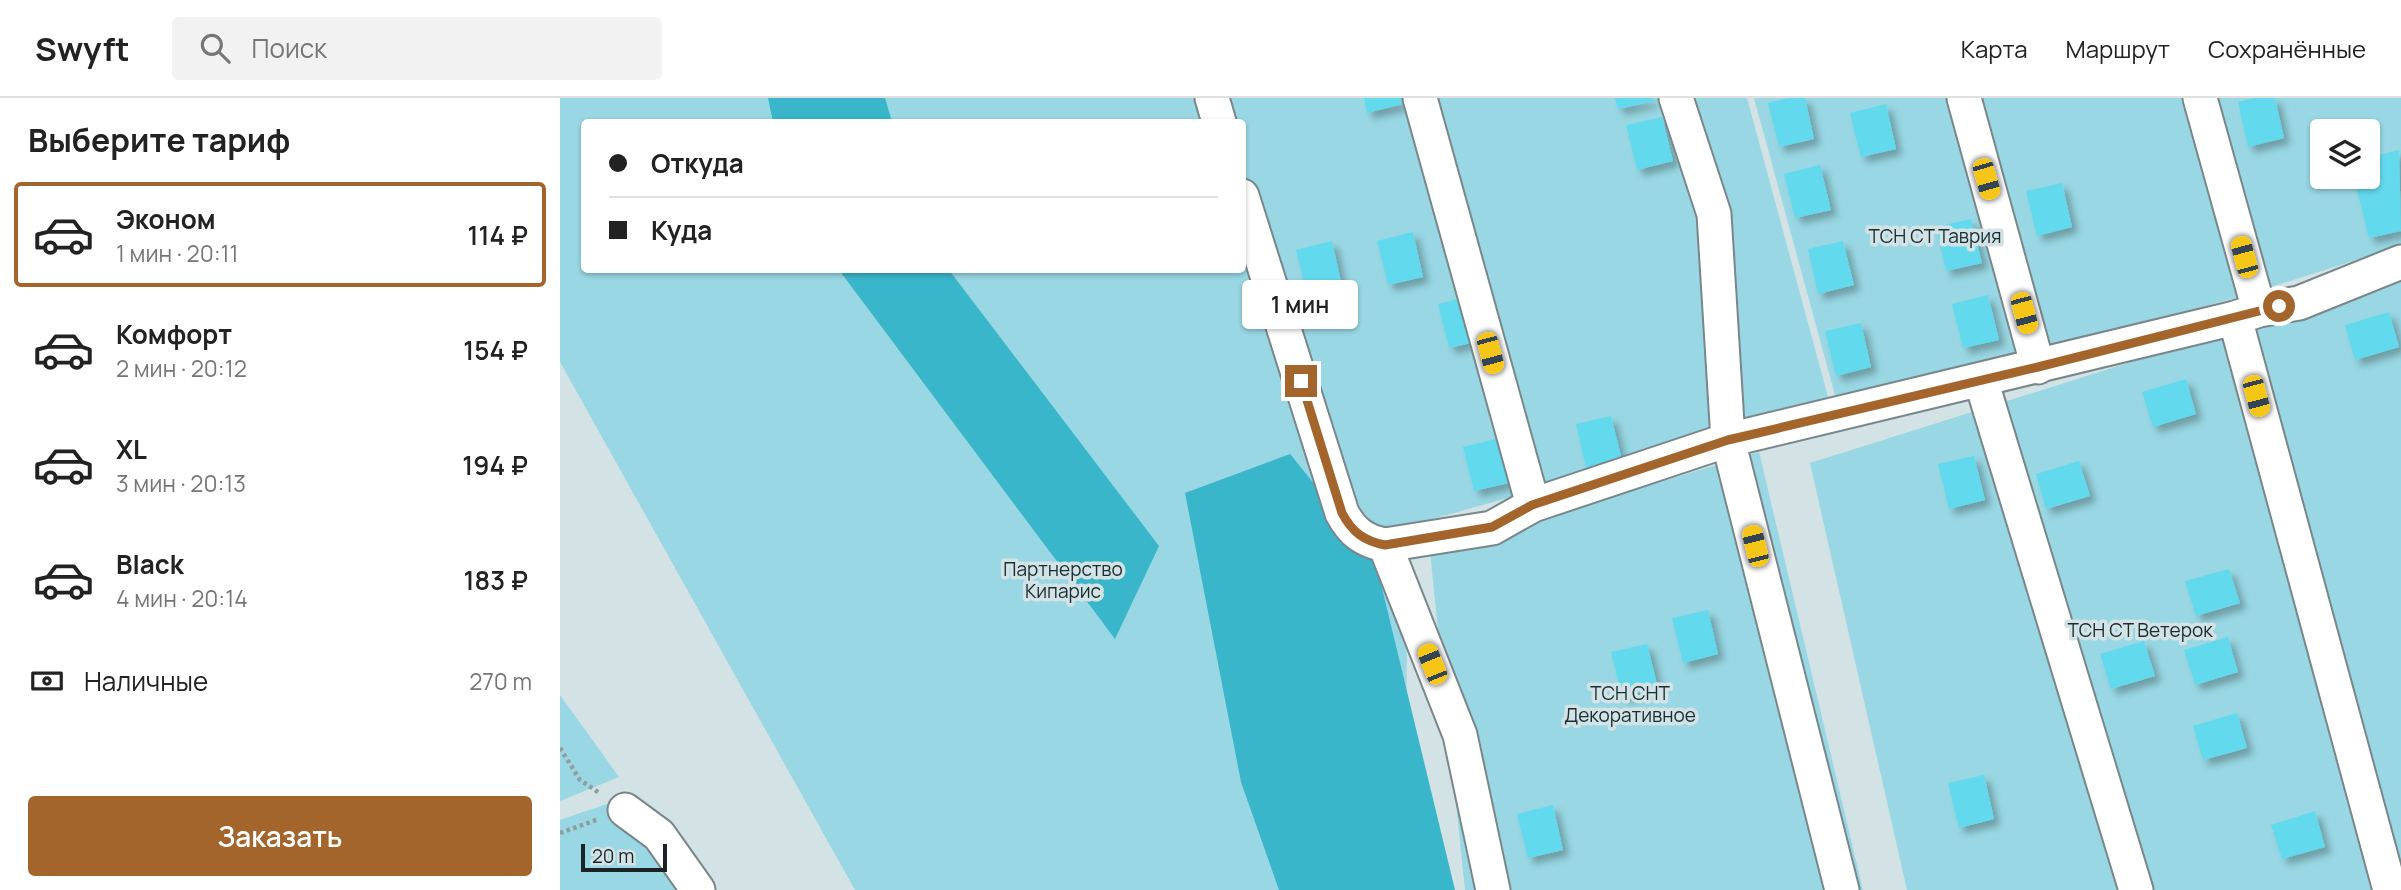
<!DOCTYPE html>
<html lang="ru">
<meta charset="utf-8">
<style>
body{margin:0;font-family:Manrope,sans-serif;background:#f2f2f2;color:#222;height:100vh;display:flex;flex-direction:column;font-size:26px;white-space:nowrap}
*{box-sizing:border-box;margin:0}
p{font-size:23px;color:#767676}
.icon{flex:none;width:38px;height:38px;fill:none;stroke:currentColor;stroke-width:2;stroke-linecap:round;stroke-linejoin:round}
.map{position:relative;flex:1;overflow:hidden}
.side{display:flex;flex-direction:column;background:#fff;width:560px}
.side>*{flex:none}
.hud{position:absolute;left:21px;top:21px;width:665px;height:154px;border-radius:7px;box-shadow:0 2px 5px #0004;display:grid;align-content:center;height:154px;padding:0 28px;background:#fff}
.fabs{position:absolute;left:1750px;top:21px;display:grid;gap:14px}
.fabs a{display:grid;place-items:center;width:70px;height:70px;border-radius:7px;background:#fff;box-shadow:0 2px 5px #0004;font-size:35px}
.scale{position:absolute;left:21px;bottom:18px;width:86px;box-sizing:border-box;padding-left:7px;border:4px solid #1d2324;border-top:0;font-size:19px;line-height:24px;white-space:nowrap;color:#1d2324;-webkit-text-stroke:5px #d3e2e5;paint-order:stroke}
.end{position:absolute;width:32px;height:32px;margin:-16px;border:9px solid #a3652b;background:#fff;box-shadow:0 0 0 4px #fff}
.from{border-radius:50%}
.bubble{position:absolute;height:49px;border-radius:7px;background:#fff;box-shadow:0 2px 5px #0004;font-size:23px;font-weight:600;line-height:49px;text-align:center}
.car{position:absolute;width:21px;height:42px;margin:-21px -10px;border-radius:9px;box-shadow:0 0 5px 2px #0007;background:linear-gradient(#f5c518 24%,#345 0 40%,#f5c518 0 76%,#345 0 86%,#f5c518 0)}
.hud b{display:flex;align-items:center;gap:24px;height:66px;font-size:26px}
.hud b+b{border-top:2px solid #e0e0e0}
.hud i{width:18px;height:18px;background:#222}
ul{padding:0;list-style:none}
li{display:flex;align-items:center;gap:21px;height:105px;margin:0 14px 10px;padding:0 14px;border:4px solid transparent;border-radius:7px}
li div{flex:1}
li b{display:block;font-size:26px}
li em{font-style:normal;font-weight:600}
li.active{border-color:#a3652b}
li>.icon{width:63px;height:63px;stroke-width:1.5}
h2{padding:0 28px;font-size:32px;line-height:84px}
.pay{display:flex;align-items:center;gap:18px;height:77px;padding:0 28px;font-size:26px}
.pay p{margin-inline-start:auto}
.action{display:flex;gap:14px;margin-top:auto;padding:14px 28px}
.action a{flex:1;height:80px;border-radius:7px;background:#a3652b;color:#fff;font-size:28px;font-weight:600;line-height:80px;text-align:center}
header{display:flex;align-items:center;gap:42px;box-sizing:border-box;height:98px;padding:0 35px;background:#fff;border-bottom:2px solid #e0e0e0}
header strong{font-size:33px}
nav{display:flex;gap:38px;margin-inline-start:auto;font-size:24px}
.search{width:490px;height:63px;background:#f2f2f2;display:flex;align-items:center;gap:18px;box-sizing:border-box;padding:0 24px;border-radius:7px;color:#767676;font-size:26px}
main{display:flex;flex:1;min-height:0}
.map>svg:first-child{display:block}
.green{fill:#98d7e3;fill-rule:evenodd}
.forest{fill:#39b6c9}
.building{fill:#63d9ed;filter:url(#shadow)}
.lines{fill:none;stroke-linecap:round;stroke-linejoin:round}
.minor-casing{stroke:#79878a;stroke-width:37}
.path{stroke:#909c9e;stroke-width:4.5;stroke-dasharray:3.5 3.5;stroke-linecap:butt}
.minor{stroke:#fff;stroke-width:33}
.route{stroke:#a3652b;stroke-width:9}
.labels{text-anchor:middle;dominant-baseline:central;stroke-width:7;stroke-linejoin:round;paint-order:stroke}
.park-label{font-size:19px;fill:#182d31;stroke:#d3e2e5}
</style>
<header>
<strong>Swyft</strong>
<div class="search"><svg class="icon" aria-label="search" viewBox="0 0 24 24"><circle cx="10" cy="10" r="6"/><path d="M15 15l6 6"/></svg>Поиск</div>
<nav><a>Карта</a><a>Маршрут</a><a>Сохранённые</a></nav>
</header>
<main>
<section class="side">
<h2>Выберите тариф</h2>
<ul>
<li class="active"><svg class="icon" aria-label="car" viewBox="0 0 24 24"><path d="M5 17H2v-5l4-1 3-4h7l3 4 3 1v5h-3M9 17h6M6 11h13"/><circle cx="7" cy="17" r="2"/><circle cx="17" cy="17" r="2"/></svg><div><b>Эконом</b><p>1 мин · 20:11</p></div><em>114 ₽</em></li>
<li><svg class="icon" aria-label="car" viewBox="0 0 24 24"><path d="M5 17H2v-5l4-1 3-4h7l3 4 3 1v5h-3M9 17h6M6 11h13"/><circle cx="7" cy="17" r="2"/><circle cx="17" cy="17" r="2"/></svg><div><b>Комфорт</b><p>2 мин · 20:12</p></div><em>154 ₽</em></li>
<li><svg class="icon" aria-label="car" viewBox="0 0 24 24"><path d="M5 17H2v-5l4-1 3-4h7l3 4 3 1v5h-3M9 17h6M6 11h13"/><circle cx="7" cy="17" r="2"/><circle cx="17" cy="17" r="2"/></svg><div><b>XL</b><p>3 мин · 20:13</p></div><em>194 ₽</em></li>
<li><svg class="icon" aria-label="car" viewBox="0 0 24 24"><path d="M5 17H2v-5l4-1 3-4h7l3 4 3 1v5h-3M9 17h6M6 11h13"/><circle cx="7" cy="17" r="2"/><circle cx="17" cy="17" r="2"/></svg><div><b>Black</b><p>4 мин · 20:14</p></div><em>183 ₽</em></li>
</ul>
<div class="pay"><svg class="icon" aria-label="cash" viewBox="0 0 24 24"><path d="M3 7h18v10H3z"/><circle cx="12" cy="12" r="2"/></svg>Наличные<p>270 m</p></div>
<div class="action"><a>Заказать</a></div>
</section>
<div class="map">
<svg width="1841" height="792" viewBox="0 0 1841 792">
<defs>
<filter id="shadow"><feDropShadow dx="6" dy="6" stdDeviation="3.5" flood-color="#0004"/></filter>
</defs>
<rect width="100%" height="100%" fill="#d3e2e5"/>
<g class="green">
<path d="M0,0H1187L1271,310L847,428L846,792H295L0,264ZM24,24H682V172H24Z"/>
<path d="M1194,0H1841V148L1682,198L1278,308ZM1762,33H1808V79H1762Z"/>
<path d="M1841,179V792H1347L1250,365Z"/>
<path d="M1199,354L1303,792H905L870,454Z"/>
<path d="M0,597L59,679L0,703Z"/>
<path d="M73,697L137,792H0V722Z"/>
</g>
<g class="forest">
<path d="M208,0H325L332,24H213Z"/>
<path d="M279,172H389L599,448L555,541Z"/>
<path d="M730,356L815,461L895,792H719L681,684L625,395Z"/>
</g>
<g class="building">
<path d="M804,0H842L843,6L807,15Z"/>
<path d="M1055,0H1092L1093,3L1058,11Z"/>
<path d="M1229,0H1245L1254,41L1219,49L1208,5Z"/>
<path d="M1694,0H1715L1724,40L1688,49L1678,4Z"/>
<path d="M1326,6L1336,51L1301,59L1290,15Z"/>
<path d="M1102,19L1113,63L1077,72L1066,27Z"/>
<path d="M1839,52L1841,133L1809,140L1794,79H1808V60Z"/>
<path d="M1260,67L1271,112L1235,120L1224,76Z"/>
<path d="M1502,85L1512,129L1477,138L1466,93Z"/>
<path d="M1411,121L1422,165L1386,173L1376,129Z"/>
<path d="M853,134L863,179L828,187L817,143Z"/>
<path d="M772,143L782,188L747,196L736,152Z"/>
<path d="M1283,143L1294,187L1258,196L1248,151Z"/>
<path d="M914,197L924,242L889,250L878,206Z"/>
<path d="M1428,197L1439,242L1403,250L1392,206Z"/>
<path d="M1829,214L1839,249L1795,262L1785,227Z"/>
<path d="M1301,225L1311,269L1276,278L1265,233Z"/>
<path d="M1626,281L1636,316L1593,329L1582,294Z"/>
<path d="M1051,318L1062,362L1026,370L1016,326Z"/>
<path d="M939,340L949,385L914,393L903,349Z"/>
<path d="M1414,358L1425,402L1389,411L1378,366Z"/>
<path d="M1519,363L1530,398L1486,411L1476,376Z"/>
<path d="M1669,471L1680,505L1636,518L1625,483Z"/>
<path d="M1148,512L1158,556L1123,565L1112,520Z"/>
<path d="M1668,539L1678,574L1635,587L1624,552Z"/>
<path d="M1584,543L1595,578L1551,591L1540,556Z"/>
<path d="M1087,546L1098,590L1062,599L1051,554Z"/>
<path d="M1677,615L1687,650L1643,662L1633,628Z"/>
<path d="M1424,677L1434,721L1399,730L1388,685Z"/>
<path d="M993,707L1003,752L968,760L957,716Z"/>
<path d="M1755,713L1765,749L1722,761L1711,727Z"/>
</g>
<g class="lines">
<defs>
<g id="minor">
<path d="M652,0L659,24"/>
<path d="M860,0L973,407"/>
<path d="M1116,0L1154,116L1168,342L1282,792"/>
<path d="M1404,0L1478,269"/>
<path d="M1640,0L1699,212"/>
<path d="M682,98L782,415C792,434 804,443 825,447L932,430L973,407L1168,342L1675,220L1699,212L1739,205L1841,164"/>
<path d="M1675,220L1830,792"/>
<path d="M1421,282L1576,792"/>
<path d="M825,447L900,637L933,792"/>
<path d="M65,712L99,737L138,792"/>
</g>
</defs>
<use href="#minor" class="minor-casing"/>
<g class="path">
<path d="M0,650L20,682L41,696"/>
<path d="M0,735L39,721"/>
</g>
<use href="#minor" class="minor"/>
</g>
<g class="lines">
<path class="route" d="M741,283L782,415C792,434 804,443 825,447L932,429L972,407L1168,342L1478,269L1719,208"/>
</g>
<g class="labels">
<g class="park-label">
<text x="1375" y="138">ТСН СТ Таврия</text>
<text x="503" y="471">Партнерство<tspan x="503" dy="22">Кипарис</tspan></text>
<text x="1580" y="532">ТСН СТ Ветерок</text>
<text x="1070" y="595">ТСН СНТ<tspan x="1070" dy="22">Декоративное</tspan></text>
</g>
</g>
</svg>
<div class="fabs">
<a><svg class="icon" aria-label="layers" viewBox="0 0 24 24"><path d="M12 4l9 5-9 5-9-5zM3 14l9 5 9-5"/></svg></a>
</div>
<div class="scale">20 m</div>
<i class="end from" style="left:1719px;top:208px"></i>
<i class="end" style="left:741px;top:283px"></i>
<div class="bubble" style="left:682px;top:182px;width:116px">1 мин</div>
<i class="car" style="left:1426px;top:81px;rotate:164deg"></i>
<i class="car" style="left:1684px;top:159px;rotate:345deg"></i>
<i class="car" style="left:1464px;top:215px;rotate:165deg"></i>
<i class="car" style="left:930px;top:255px;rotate:165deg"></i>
<i class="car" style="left:1696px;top:298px;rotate:165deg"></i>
<i class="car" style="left:1195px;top:448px;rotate:346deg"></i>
<i class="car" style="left:872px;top:566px;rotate:338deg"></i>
<div class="hud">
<b><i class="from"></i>Откуда</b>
<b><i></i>Куда</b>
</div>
</div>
</main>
